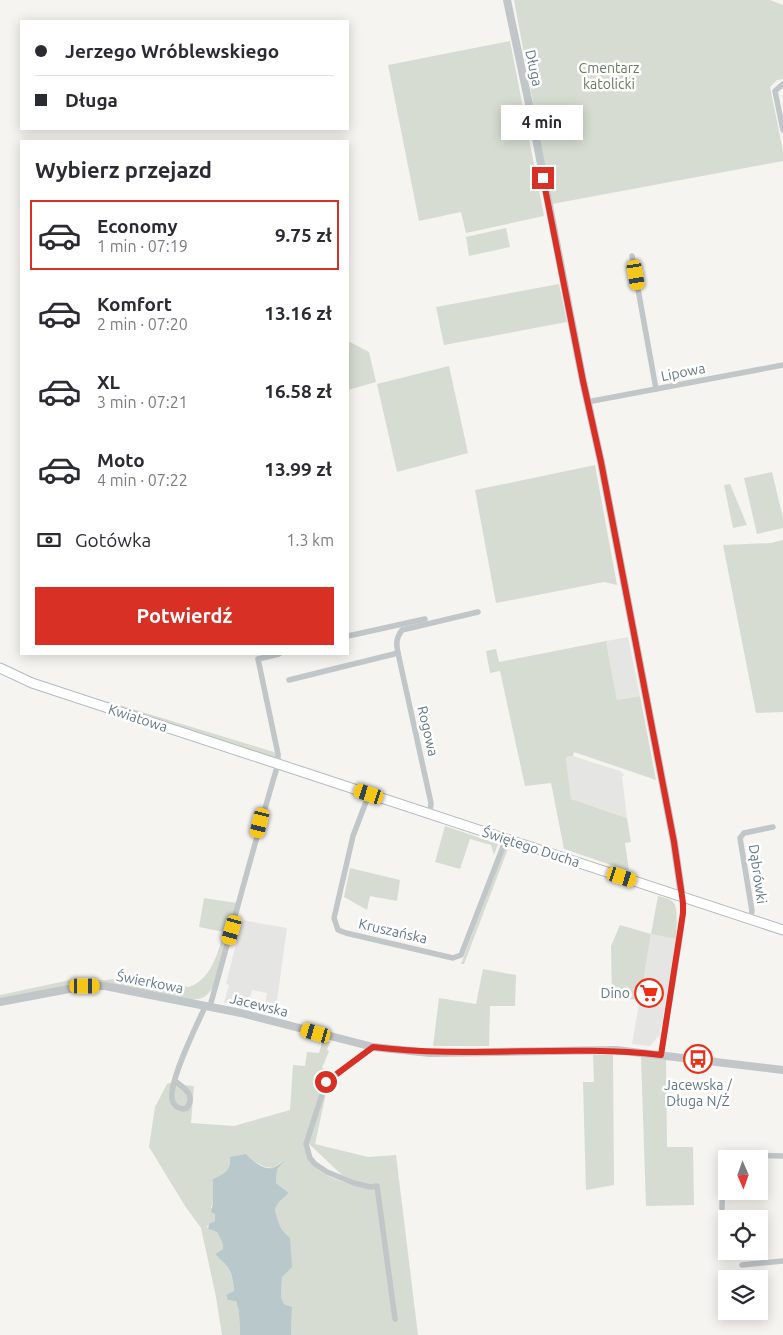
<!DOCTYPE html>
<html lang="pl">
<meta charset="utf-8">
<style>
body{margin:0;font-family:Ubuntu,sans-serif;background:#f7f7f7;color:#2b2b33;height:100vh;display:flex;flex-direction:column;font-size:19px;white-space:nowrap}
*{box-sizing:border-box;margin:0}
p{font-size:16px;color:#7c7c81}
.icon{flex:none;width:28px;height:28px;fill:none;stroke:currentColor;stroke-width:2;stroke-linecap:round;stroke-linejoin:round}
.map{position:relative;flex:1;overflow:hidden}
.details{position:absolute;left:20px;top:140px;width:329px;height:515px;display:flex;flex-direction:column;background:#fff;border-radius:0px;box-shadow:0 2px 12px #0003}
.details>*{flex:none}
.guide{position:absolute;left:20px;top:20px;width:329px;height:110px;border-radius:0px;box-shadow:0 2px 12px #0003;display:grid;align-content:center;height:110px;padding:0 15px;background:#fff}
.needle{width:32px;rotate:178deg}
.tools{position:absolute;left:718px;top:1150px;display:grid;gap:10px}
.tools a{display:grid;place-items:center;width:50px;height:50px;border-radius:0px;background:#fff;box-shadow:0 2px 12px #0003;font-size:25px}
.end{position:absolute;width:22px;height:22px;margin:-11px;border:6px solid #d93025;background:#fff;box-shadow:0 0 0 2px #fff}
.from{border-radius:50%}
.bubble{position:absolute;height:35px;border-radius:0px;background:#fff;box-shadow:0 2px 12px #0003;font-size:16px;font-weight:700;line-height:35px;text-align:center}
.car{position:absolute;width:15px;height:30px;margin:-15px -8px;border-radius:6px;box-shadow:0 0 4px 1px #0007;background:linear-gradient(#f5c518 24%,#345 0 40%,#f5c518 0 76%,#345 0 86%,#f5c518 0)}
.guide b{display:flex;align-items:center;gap:18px;height:48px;font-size:19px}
.guide b+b{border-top:1px solid #e1e1e2}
.guide i{width:12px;height:12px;background:#2b2b33}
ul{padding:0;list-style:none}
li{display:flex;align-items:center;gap:15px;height:70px;margin:0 10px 8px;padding:0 5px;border:2px solid transparent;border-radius:0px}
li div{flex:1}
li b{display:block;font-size:19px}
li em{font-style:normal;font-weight:700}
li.current{border-color:#d93025}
li>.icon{width:45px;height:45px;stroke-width:1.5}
h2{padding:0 15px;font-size:22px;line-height:60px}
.pay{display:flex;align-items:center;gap:12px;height:55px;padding:0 15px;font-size:19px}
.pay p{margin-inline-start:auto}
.cta{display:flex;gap:10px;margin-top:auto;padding:10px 15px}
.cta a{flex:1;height:58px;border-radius:0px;background:#d93025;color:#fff;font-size:20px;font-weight:700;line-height:58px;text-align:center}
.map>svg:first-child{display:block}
.built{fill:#e5e6e4}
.green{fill:#d6dcd1}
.water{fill:#b8c8cb}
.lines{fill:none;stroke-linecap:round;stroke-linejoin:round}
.secondary-casing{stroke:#b3babd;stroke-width:11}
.minor{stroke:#c1c6c9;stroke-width:5.5}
.tertiary{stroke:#c1c6c9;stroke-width:8}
.secondary{stroke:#fff;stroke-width:9}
.route{stroke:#d93025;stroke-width:6}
.labels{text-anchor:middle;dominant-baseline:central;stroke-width:5;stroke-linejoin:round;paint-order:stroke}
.street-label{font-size:14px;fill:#617884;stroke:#fff}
.park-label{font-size:14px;fill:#697a60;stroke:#fff}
.poi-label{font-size:14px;fill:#617884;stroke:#fff;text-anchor:end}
</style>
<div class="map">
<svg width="783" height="1335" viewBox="0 0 783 1335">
<rect width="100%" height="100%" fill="#f5f4f0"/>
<g class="built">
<path d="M628,637L640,696L617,700L606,641Z"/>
<path d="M573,756L620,771L624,775L622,777L627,818L571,799L566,757Z"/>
<path d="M242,920L287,928L275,1015L264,1012L267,993L252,990L248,1008L224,1003L229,985L226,984Z"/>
<path d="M651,934L676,939L660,1034L650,1046L632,1044Z"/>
</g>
<g class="green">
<path d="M514,0H770L783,5V79L777,80L770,87L783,151V161L552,204Z"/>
<path d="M510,41L544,216L466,233L461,212L419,221L388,65Z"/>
<path d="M506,228L510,247L469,256L466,237Z"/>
<path d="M559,284L567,322L444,345L436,307Z"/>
<path d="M348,341L369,352L376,382L348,390Z"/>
<path d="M449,366L468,453L397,472L377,384Z"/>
<path d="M595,465L617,585L604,582L496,603L475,490Z"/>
<path d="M772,472L783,518V528L757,534L744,478Z"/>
<path d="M730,484L747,525L733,528L724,485Z"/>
<path d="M783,540V712L756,713L723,545L771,543Z"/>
<path d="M606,641L617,700L640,696L656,780L574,752L573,756L566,757L571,799L627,818L631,842L625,843L629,871L564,849L551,783L525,786L500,671L490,673L486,651L496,649L499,662Z"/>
<path d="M106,701L277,753L276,757H271L109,705Z"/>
<path d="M445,826L498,844L494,855L491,845L470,839L460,869L435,862Z"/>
<path d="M506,845L509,846L464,964H461Z"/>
<path d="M350,868L400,880L397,901L370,896L367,910L344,897Z"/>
<path d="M658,896C662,897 670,898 673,902C679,907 676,931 676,939L651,934L640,999L612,1000L611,946L620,925L651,934Z"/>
<path d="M204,898L237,903L213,987C207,997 202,1000 190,999L105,983L0,999V995L75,979L105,980L126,978L189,987C212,979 218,952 224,932L199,927Z"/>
<path d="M483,969L516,975L515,1006H490L489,1046H433L439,998L476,1004Z"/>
<path d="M323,1040L330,1042L327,1050L329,1051L322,1068L331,1072L324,1081L305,1144C304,1175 348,1184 372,1189L371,1184L356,1181L342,1175L308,1143L328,1084L315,1144L368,1157L396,1155L418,1335H291L292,1307L284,1304L281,1297L284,1233L277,1221L275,1209L279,1202L289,1193L276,1183L277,1168L286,1159L273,1168L265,1167L251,1160L230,1157C231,1171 225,1173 213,1179V1203L211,1207L215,1214V1221L207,1226L208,1229L217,1232L223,1244V1249L215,1254C230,1269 232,1269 234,1292L226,1295L236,1301L239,1312L240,1335H222L216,1297L201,1228L185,1206L149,1147L155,1107L167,1084L178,1080L183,1085L194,1086L191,1123L234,1126L290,1110L293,1065L305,1066L307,1052L319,1053Z"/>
<path d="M593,1055H613L614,1185L586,1190L583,1082H594Z"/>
<path d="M641,1057L666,1060L667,1147H693L694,1205L646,1206Z"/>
</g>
<path class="water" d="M246,1154C251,1160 263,1170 272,1168C277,1167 283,1161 286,1159L277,1169L276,1183L289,1193L279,1202L275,1209C277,1221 280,1230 290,1238L292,1267L282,1277L281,1297L284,1304L292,1307L291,1335H240L239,1312L236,1301L228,1300L226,1295L234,1291C232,1269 230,1269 215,1254L223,1249V1244L217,1232L208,1229L209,1224L215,1221V1214L211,1212L213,1203V1179C225,1173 231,1171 230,1157Z"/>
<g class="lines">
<defs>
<path id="secondary" d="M0,668L32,683L783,930"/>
</defs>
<use href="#secondary" class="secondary-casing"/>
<g class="minor">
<path d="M783,84L775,91L783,130"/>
<path d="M632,256L656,389"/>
<path d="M587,402L783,365"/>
<path d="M348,636L425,619"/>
<path d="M398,653C396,643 396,638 402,630L478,612"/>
<path d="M289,680L398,653L431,803L430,814"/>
<path d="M369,794L353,836L334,918L338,930L346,933L453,958L461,955L506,839"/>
<path d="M750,919L752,911L740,838L744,833L773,827"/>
<path d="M210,1006C233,925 254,844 278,764V754L258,659L279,654"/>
<path d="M373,1047L326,1082L306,1144L310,1158L315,1164L327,1172L354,1183L371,1187L377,1186L395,1319"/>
<path d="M661,1055L680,938L683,913L682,897"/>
<path d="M175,1081C184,1088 196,1095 187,1108L183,1109C177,1108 173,1105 172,1099C169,1081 197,1024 206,1005"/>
<path d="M722,1208L723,1163L726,1158L733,1155L783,1156"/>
<path d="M742,1265L783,1261"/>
</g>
<g class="tertiary">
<path d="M507,0L533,123L583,381L601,462L674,842L682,897"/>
<path d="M0,1002L85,986H105L241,1013L373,1047L430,1053L616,1050L783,1070"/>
</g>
<use href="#secondary" class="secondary"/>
</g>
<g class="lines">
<path class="route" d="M326,1082L373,1047C469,1059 565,1044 661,1055L683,913V903L674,842L601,462L583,381L543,178"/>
</g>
<defs>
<symbol id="supermarket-ring" viewBox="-11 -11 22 22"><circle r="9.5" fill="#fff" stroke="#f02d15" stroke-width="1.5"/><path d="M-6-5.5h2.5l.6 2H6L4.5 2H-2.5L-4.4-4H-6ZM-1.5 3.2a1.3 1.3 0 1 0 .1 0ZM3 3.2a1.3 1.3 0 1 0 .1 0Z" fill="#f02d15"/></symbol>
<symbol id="bus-ring" viewBox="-11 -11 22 22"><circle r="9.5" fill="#fff" stroke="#f02d15" stroke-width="1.5"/><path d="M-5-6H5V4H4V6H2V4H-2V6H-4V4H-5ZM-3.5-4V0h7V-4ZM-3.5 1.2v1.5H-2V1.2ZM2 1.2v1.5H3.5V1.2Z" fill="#f02d15"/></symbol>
</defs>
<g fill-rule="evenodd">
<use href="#supermarket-ring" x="633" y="977" width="32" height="32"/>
<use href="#bus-ring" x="682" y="1043" width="32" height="32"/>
</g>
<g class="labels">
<g class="street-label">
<text transform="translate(534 68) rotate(78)">Długa</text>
<text transform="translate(683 372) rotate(-11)">Lipowa</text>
<text transform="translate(138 718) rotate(18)">Kwiatowa</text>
<text transform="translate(428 731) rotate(77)">Rogowa</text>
<text transform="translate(531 847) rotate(18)">Świętego Ducha</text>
<text transform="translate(758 874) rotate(82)">Dąbrówki</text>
<text transform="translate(393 931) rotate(13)">Kruszańska</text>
<text transform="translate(150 982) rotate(11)">Świerkowa</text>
<text transform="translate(259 1005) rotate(14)">Jacewska</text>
</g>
<g class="park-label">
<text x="609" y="68">Cmentarz<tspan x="609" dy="16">katolicki</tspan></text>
</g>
<g class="poi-label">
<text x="630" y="993">Dino</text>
<text x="698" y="1085" text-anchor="middle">Jacewska /<tspan x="698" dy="16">Długa N/Ż</tspan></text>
</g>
</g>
</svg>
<div class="tools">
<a><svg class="needle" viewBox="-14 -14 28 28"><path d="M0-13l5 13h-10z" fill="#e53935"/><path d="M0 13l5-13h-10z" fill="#7c7c81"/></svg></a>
<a><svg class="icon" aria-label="locate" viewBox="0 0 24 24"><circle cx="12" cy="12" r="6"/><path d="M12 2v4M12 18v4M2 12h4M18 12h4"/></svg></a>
<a><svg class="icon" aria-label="layers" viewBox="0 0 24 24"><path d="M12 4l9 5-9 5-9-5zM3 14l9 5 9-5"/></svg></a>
</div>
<i class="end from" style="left:326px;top:1082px"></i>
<i class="end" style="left:543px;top:178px"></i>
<div class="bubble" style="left:501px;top:105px;width:82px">4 min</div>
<i class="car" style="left:636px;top:275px;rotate:170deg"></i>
<i class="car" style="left:369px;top:794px;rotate:288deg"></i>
<i class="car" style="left:260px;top:823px;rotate:194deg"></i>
<i class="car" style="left:622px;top:877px;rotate:108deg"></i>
<i class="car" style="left:232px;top:930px;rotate:196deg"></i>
<i class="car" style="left:85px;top:986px;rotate:90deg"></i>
<i class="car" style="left:316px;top:1033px;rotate:286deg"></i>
<div class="guide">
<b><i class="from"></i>Jerzego Wróblewskiego</b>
<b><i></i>Długa</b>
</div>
<section class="details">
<h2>Wybierz przejazd</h2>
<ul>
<li class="current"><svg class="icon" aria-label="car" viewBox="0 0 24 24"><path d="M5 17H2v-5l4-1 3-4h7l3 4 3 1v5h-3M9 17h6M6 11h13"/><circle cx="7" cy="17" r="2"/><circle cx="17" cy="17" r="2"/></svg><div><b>Economy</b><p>1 min · 07:19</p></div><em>9.75 zł</em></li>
<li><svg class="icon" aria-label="car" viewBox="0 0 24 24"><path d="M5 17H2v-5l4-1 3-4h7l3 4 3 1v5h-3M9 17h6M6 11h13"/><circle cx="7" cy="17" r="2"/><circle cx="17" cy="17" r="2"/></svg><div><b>Komfort</b><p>2 min · 07:20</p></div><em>13.16 zł</em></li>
<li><svg class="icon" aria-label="car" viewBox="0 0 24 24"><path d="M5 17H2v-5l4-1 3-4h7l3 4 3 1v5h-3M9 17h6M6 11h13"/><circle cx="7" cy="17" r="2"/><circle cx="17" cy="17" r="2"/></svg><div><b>XL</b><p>3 min · 07:21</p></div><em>16.58 zł</em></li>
<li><svg class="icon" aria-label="car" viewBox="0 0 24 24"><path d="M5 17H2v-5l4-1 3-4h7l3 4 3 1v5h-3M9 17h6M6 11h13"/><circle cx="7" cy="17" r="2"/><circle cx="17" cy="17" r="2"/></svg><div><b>Moto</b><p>4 min · 07:22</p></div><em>13.99 zł</em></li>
</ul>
<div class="pay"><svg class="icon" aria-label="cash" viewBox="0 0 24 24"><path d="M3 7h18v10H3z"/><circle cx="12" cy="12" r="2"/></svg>Gotówka<p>1.3 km</p></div>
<div class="cta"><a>Potwierdź</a></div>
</section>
</div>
